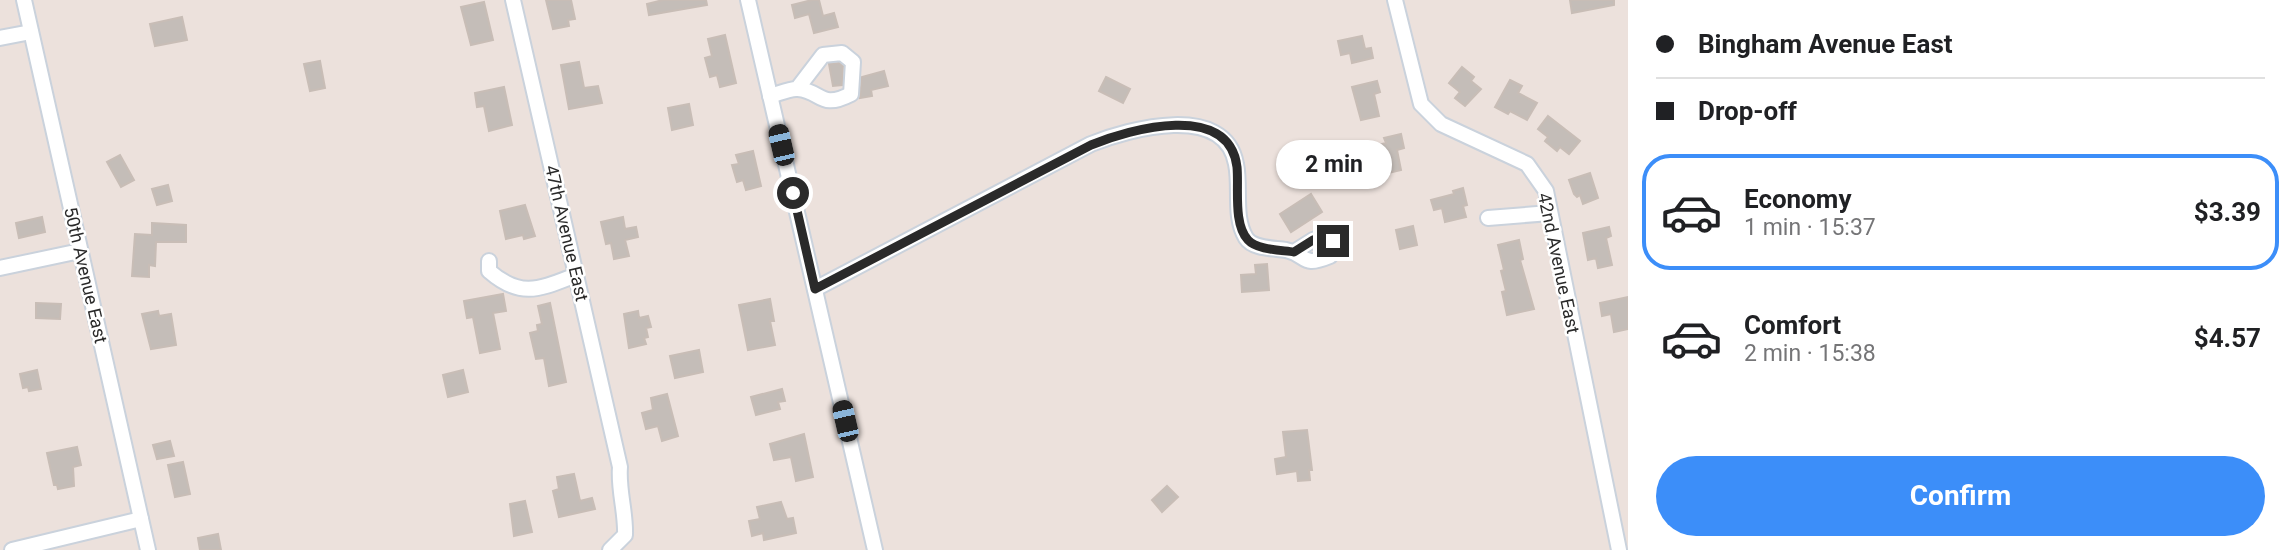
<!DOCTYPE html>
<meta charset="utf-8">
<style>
body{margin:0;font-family:Roboto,sans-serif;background:#f6f6f6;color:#202124;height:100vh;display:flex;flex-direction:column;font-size:26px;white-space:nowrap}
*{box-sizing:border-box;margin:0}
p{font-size:23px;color:#757577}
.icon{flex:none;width:38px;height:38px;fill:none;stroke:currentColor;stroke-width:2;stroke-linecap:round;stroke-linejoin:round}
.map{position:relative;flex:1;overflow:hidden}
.sheet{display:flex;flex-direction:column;background:#fff;width:665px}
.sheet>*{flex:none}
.hud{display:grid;align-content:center;height:154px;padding:0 28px;background:#fff}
.end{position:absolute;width:32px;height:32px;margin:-16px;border:9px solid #2a2a2a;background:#fff;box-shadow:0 0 0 4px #fff}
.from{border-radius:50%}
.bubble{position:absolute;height:49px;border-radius:24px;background:#fff;box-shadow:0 2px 5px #0004;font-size:23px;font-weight:700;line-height:49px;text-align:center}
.car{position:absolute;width:21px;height:42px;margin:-21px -10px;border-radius:9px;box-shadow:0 0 5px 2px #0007;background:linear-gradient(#222 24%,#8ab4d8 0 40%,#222 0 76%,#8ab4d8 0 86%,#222 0)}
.hud b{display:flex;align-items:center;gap:24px;height:66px;font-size:26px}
.hud b+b{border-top:2px solid #e0e0e0}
.hud i{width:18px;height:18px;background:#202124}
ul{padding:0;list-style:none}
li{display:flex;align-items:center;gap:21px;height:116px;margin:0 14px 10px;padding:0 14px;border:4px solid transparent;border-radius:28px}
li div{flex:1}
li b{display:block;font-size:26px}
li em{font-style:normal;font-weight:700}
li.on{border-color:#3c8ef9}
li>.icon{width:63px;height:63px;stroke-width:1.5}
.action{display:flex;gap:14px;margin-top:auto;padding:14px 28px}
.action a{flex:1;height:80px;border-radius:42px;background:#3c8ef9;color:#fff;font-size:28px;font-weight:700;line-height:80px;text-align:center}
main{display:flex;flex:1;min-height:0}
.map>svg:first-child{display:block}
.building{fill:#c4bdb8;stroke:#c8bdb6;stroke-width:2}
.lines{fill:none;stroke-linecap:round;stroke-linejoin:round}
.minor-casing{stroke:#cad2dc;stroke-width:18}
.minor{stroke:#fff;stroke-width:14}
.route{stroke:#2a2a2a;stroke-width:9}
.labels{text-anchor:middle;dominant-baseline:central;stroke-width:5;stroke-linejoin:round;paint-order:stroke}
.street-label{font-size:18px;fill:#2a2a2a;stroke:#fff}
</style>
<main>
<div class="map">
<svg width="1628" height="550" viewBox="0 0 1628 550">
<rect width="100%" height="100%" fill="#ece1dc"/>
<g class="building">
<path d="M546,0H571L575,19L568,20L569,26L553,29Z"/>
<path d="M663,0H706L707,5L649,15L647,4Z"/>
<path d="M812,0H819L823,16L834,13L838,27L814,33L809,14L795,18L792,5Z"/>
<path d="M1570,0H1614V5L1572,13Z"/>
<path d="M484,2L493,40L471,45L461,7Z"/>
<path d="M182,17L187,40L155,46L150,24Z"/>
<path d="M725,35L736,83L720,87L717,75L710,77L705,58L712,56L708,39Z"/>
<path d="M1362,36L1365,49L1371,48L1373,58L1352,63L1350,53L1341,55L1338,41Z"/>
<path d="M320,61L325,88L310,91L304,64Z"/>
<path d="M579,62L584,88L598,86L602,103L569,109L561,65Z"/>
<path d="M839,63L843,66L842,85L833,86L829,64Z"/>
<path d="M1462,67L1474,77L1471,81L1481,89L1465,106L1455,98L1460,92L1449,83Z"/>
<path d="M884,71L888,86L871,90L872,96L860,98L862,77Z"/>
<path d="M1106,77L1130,89L1123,103L1099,91Z"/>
<path d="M1510,80L1522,86L1518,93L1537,103L1527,120L1510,111L1508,114L1495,107Z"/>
<path d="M1377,81L1380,92L1374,94L1379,116L1361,120L1352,87Z"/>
<path d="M504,87L512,125L489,131L484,106L477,107L475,93Z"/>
<path d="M689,104L693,125L672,130L668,108Z"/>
<path d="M1548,116L1580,141L1569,154L1560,147L1557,151L1545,141L1548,137L1538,129Z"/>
<path d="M1401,134L1404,148L1397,150L1401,170L1384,174L1378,145L1386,143L1384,138Z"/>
<path d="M753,151L761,186L746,190L743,180L737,182L732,165L739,164L736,155Z"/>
<path d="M120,155L134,180L121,187L107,162Z"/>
<path d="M1590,173L1598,198L1583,204L1580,195L1577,197L1574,194L1569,180Z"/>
<path d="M168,185L172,201L157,205L152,189Z"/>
<path d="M1463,188L1467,205L1463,206L1466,217L1445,222L1442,208L1434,210L1431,200L1454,194L1453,191Z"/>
<path d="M1311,194L1322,212L1291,232L1280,214Z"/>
<path d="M525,205L535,236L524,239L523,235L506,239L500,211Z"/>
<path d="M42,217L45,232L19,238L16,223Z"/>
<path d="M623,217L625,229L636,227L638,237L625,240L629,256L614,259L611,243L606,244L601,222Z"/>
<path d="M152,223L186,225V242H156L155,266L149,265V277L132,276L135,234L152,235Z"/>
<path d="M1413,226L1417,245L1400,249L1396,230Z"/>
<path d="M1609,227L1611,236L1606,238L1612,265L1598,268L1596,258L1588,260L1583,233Z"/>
<path d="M1519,240L1523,259L1520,260L1534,309L1507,315L1502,292L1506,291L1501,271L1504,270L1498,245Z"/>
<path d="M1267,264L1269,290L1242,292L1241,275L1256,274L1255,265Z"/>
<path d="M503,294L506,311L493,313L500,349L480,353L473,317L467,318L464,301Z"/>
<path d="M1628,297V329L1614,332L1611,314L1602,316L1600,303Z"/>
<path d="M770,299L774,321H770L775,345L748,350L739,305Z"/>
<path d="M36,303L61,304L60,319L36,318Z"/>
<path d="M550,303L566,382L549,386L544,358L536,359L530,333L538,331L537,325L542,324L538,306Z"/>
<path d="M158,311L159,316L171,314L176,345L151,349L142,314Z"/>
<path d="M638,311L639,318L648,316L651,327L646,328L648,337L644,338L646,344L629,348L624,314Z"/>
<path d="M699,350L703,372L675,378L670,356Z"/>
<path d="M37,370L41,389L29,391L28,387L23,388L20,374Z"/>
<path d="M463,370L468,392L448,397L443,375Z"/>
<path d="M782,389L785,401L778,402L780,409L756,415L751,397Z"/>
<path d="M667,394L678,436L662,441L658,426L646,429L642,413L653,410L651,398Z"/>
<path d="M1307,430L1312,470H1309L1310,480L1298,481L1297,471L1277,474L1275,459L1286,457L1283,432Z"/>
<path d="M804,434L813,477L796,481L791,457L774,460L770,444Z"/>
<path d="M170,441L174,456L157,459L153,445Z"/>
<path d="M77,447L81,465L73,467L74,486L58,489L57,485H54L47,453Z"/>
<path d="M183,462L190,494L175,497L168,465Z"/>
<path d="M574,474L580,501L592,498L595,509L559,517L553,491L559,489L557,477Z"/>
<path d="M1167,486L1178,497L1162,512L1152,500Z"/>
<path d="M525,501L532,532L514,536L510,504Z"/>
<path d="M781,502L787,519L793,518L796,533L764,540L763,533L752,536L749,521L760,519L757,507Z"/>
<path d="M218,534L221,550H200L198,538Z"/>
</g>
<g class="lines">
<defs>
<g id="minor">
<path d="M24,0L148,550"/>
<path d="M513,0L620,467C618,490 626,512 625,535L610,550"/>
<path d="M748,0L875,550"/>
<path d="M1395,0L1421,104L1441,124L1527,164L1546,191L1619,550"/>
<path d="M0,38L31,32"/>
<path d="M770,96C778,94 790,88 798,89C822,91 820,110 851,94L853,62L842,53L823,55L797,89"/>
<path d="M1488,218L1550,213"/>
<path d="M489,261V271C521,299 540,289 576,275"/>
<path d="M0,268L80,251"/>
<path d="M815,289L1091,144C1129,129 1225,102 1236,164C1241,187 1233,217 1246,238C1253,249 1274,248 1286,250C1308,255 1301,268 1330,256L1333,241L1325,236L1313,240L1294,252"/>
<path d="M12,550L141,519"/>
</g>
</defs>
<use href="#minor" class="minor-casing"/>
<use href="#minor" class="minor"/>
</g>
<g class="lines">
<path class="route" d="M793,193L815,289L1091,145C1130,129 1229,101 1237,167C1239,188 1233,224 1248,240C1257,250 1281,250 1294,252L1313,240L1325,236L1333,241"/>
</g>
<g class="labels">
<g class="street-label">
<text transform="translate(567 233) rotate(77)">47th Avenue East</text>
<text transform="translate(1559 263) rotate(78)">42nd Avenue East</text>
<text transform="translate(86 275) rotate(77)">50th Avenue East</text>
</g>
</g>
</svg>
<i class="end from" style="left:793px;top:193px"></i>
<i class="end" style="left:1333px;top:241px"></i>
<div class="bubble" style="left:1276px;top:140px;width:116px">2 min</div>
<i class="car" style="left:781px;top:145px;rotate:347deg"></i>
<i class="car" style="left:845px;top:421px;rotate:347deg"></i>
</div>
<section class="sheet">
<div class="hud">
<b><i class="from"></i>Bingham Avenue East</b>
<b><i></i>Drop-off</b>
</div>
<ul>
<li class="on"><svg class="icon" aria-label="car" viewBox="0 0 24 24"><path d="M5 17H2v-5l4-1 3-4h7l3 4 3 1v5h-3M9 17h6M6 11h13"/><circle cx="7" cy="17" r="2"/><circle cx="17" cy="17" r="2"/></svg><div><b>Economy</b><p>1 min · 15:37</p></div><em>$3.39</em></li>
<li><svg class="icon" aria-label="car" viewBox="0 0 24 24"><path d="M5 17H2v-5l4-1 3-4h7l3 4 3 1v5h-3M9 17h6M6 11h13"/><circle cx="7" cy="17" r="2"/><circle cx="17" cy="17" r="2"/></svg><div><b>Comfort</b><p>2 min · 15:38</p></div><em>$4.57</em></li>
</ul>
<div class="action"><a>Confirm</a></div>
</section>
</main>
